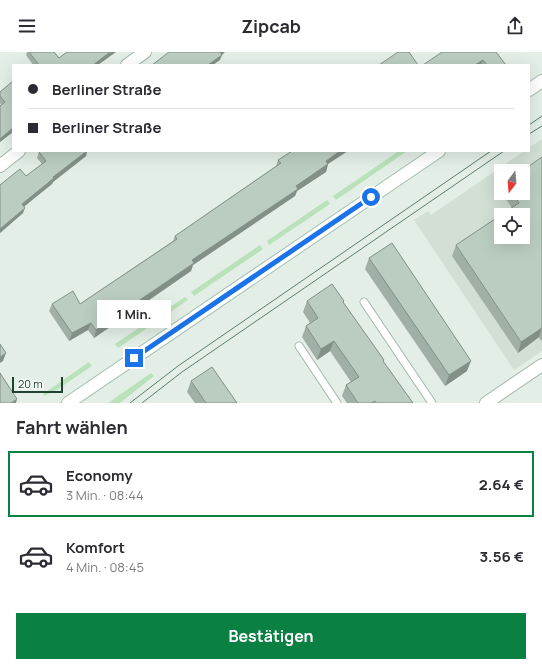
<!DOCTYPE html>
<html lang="de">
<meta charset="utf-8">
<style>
body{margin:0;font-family:Manrope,sans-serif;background:#f7f7f7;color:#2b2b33;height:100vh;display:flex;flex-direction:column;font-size:15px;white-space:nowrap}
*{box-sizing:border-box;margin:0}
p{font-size:13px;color:#7c7c81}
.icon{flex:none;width:22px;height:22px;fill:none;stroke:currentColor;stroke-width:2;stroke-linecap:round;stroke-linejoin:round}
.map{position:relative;height:351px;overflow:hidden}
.panel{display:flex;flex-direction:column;background:#fff;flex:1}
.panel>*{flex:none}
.guide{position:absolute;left:12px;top:12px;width:518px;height:88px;border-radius:0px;box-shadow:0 4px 16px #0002;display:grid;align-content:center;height:88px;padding:0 16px;background:#fff}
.needle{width:26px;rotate:196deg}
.controls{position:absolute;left:494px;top:112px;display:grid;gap:8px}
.controls a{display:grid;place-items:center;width:36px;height:36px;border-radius:0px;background:#fff;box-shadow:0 4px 16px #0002;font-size:20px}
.scale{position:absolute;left:12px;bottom:10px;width:51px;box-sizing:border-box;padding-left:4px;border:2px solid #204230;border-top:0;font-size:11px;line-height:14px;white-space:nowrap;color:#204230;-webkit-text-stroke:3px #f4faf6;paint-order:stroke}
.end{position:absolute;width:18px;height:18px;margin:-9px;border:5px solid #1a73e8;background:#fff;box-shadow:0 0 0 2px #fff}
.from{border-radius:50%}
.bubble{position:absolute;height:28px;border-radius:0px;background:#fff;box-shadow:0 4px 16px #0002;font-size:13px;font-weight:700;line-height:28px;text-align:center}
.guide b{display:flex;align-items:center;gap:14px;height:38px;font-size:15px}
.guide b+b{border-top:1px solid #e1e1e2}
.guide i{width:10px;height:10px;background:#2b2b33}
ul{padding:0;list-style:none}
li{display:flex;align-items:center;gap:12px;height:66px;margin:0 8px 6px;padding:0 8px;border:2px solid transparent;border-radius:0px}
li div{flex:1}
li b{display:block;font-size:15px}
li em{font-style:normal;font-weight:700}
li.active{border-color:#0b8043}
li>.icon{width:36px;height:36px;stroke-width:1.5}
h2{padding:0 16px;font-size:18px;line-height:48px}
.cta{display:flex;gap:8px;margin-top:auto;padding:8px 16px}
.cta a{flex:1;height:46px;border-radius:0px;background:#0b8043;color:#fff;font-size:16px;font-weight:700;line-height:46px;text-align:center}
header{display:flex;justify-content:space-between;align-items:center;height:52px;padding:0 16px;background:#fff;font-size:18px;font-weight:700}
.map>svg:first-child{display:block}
.built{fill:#d1dfd5;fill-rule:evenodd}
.green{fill:#bae2ba}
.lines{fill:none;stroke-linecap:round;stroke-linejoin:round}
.service-casing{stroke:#a5b8ac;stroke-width:9}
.minor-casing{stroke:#a5b8ac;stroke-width:14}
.secondary-casing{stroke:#a3bfae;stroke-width:14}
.service{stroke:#fff;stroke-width:7}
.minor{stroke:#fff;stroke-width:12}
.secondary{stroke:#fff;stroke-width:12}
.tram{stroke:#5b7e6b;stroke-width:1}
.wall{fill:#a1b0a6}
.shaded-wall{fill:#839087}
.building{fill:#bbcdc1;stroke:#839087;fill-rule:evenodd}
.route{stroke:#1a73e8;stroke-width:5}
</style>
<header><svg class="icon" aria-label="menu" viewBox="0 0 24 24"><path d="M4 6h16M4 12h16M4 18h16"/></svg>Zipcab<svg class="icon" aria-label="share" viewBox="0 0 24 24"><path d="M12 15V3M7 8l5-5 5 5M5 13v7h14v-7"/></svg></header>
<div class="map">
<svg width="542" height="351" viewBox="0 0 542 351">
<rect width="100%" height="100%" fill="#e3efe6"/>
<path class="built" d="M542,87V299L514,318L414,168L428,159L431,163L524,99H529V96ZM501,119H523V141H501ZM501,163H523V185H501Z"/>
<g class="green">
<path d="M399,99H407L336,148L333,144Z"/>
<path d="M327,148L330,152L269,193L267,189Z"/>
<path d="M260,193L263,197L194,244L191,240Z"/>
<path d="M185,245L188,248L118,296L115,292Z"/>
<path d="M89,310L92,314L58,337L44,344L43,342Z"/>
<path d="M151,321L154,324L120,351H108Z"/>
</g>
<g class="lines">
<defs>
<g id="service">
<path d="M364,250L432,351"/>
<path d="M299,294L337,351"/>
</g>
<g id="minor">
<path d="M127,13L145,0"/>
<path d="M0,114L19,99"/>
<path d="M486,351L542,313"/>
</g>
<g id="secondary">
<path d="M529,38L542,29"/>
<path d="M68,351L439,99"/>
</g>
</defs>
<use href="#service" class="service-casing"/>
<use href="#minor" class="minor-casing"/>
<use href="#secondary" class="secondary-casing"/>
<use href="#service" class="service"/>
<use href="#minor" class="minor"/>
<use href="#secondary" class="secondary"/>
<g class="tram">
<path d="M529,73L542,64"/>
<path d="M529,82L542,74"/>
<path d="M130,351L178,314L491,99"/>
<path d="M142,351L182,320L504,99"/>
</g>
</g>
<g class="wall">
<path d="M27,0H54L59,6L98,13H33L26,3Z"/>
<path d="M496,0L506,13H423Z"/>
<path d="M13,29V80L0,90V54L1,53L0,51V40Z"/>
<path d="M40,99H87L86,104L53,130L52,132L24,154L23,161L0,181V133L26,124L42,112L37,106L39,100Z"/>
<path d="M542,105V288L541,289L539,285L518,301L452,204L456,193L512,156L502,141H523Z"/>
<path d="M278,108L328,112L326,120L297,139L295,144L193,213L191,219L94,286L88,278L69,289L49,259L52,252H80L173,189L175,184L276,114Z"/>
<path d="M369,206L467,319L445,334L365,217Z"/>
<path d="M307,249L343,251L384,308L383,310L413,351H347L342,344L346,333L351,330L330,299L317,308L302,285L306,274L310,271L303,260Z"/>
<path d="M191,329L237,351H195L187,340Z"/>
</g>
<g class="shaded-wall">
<path d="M110,0H116L98,13H93Z"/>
<path d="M220,0H225L222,3L220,8L213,13H208Z"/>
<path d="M483,8L481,13H475Z"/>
<path d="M13,76V80L0,90V87Z"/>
<path d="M87,99L86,104L53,130L52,132L20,158L22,152L53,125Z"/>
<path d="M340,99H348L328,112L326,120L297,139L295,144L193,213L191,219L94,286L96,278L192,208L296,134L326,109Z"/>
<path d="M25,156L23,161L0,181V177Z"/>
<path d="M91,271L88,278L69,289L72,281Z"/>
<path d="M542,276L539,285L518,301L521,290Z"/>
<path d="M334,289L330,299L317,308L321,297Z"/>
<path d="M6,301L3,309L0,311V305Z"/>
<path d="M471,309L467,319L445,334L449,323Z"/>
<path d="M17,347L16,351H11Z"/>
</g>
<g class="building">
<path d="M29,0H54L59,6L67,0H110L93,13H39Z"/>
<path d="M169,0H220L222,3L208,13H152Z"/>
<path d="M398,0H409L418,13H379Z"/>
<path d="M442,0H496L506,13H487L483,8L475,13H423Z"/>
<path d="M13,29V76L0,87V54L5,50L0,44V40Z"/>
<path d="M40,99H87L53,125L54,126L22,152L25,156L0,177V133L20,117L26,124L46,109L39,100Z"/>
<path d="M292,99H340L326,109L328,112L296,134L298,137L192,208L194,211L96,278L91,271L72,281L52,252L73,239L80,252L177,187L175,184L281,111L278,108Z"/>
<path d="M542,105V276L521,290L456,193L519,151L513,141H523V119H522ZM501,163H523V185H501Z"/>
<path d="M392,191L471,309L449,323L369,206Z"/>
<path d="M332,232L344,249L343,250L384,308L383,309L413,351H376L375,349L371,351H358L346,333L359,325L334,289L321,297L306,274L318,266L307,249Z"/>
<path d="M0,292L6,301L0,305Z"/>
<path d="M212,315L237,351H206L191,329Z"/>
<path d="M0,321L17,347L11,351H0Z"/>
</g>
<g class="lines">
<path class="route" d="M134,306L371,145"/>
</g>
</svg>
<div class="controls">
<a><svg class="needle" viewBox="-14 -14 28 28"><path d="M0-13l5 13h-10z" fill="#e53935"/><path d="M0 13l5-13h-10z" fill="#7c7c81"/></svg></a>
<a><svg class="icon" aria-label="locate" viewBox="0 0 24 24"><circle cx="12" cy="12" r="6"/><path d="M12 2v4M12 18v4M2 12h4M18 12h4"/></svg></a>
</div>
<div class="scale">20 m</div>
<i class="end from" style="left:371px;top:145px"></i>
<i class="end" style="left:134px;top:306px"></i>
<div class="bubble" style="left:97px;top:248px;width:74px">1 Min.</div>
<div class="guide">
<b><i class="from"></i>Berliner Straße</b>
<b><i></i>Berliner Straße</b>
</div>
</div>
<section class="panel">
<h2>Fahrt wählen</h2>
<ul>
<li class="active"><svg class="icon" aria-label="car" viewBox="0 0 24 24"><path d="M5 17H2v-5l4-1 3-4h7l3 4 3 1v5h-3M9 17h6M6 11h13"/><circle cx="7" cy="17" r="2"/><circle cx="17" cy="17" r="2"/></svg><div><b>Economy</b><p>3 Min. · 08:44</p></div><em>2.64 €</em></li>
<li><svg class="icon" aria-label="car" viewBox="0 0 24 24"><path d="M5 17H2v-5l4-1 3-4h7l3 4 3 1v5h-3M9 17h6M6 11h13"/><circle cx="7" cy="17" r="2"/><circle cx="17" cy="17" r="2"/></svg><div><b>Komfort</b><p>4 Min. · 08:45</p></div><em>3.56 €</em></li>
</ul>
<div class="cta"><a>Bestätigen</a></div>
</section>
